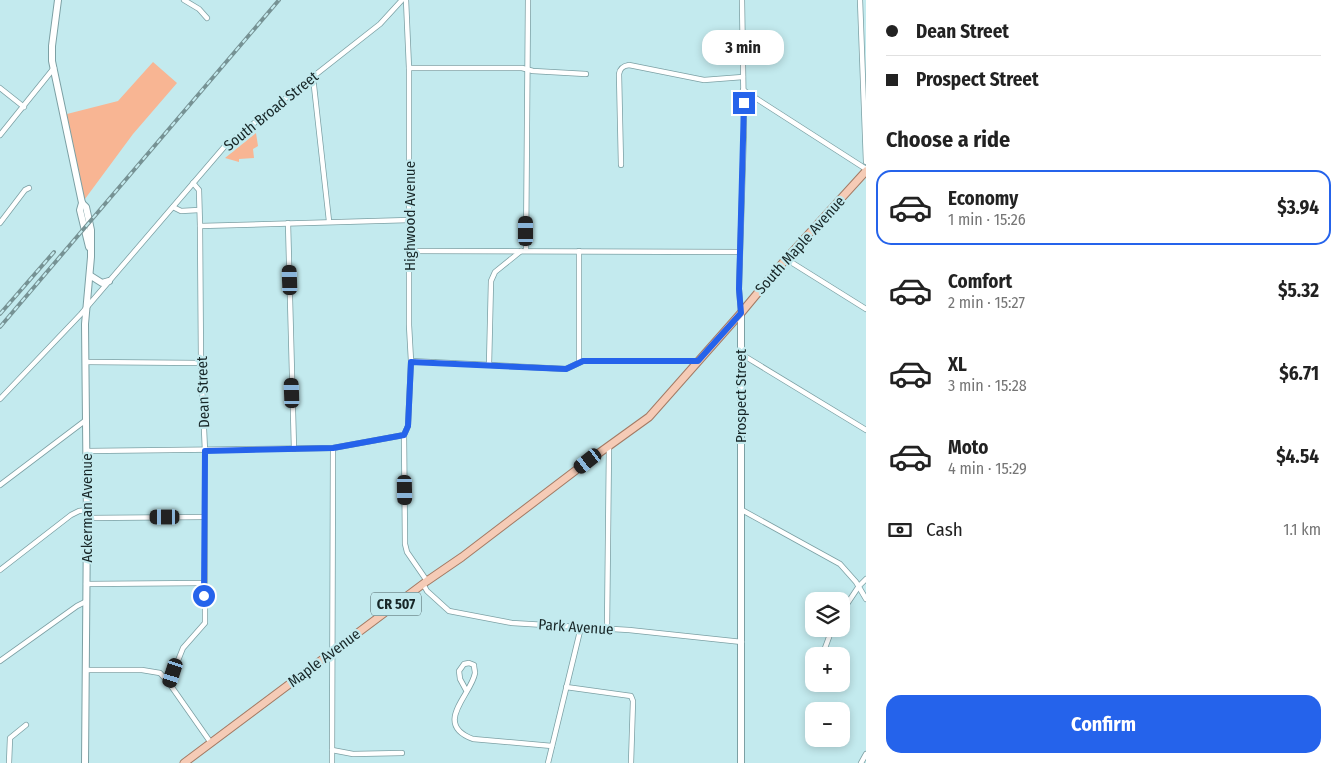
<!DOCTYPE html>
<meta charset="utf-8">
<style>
body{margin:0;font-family:"Fira Sans Condensed",sans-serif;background:#f2f2f2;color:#222;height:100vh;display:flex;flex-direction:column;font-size:19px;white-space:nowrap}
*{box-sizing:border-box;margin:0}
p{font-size:16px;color:#767676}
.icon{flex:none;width:28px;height:28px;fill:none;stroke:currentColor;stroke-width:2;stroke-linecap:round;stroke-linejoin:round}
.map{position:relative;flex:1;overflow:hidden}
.details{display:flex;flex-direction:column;background:#fff;width:475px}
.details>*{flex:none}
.hud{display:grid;align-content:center;height:110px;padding:0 20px;background:#fff}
.fabs{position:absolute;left:805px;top:592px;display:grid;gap:10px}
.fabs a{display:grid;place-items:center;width:45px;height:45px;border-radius:10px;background:#fff;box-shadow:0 2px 8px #0003;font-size:25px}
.end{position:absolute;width:22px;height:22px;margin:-11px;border:6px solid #2563eb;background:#fff;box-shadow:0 0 0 2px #fff}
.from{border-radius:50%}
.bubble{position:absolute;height:35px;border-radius:15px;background:#fff;box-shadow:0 2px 8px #0003;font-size:16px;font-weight:700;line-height:35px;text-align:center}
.car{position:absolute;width:15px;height:30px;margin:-15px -8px;border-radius:6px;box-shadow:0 0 4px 1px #0007;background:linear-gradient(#222 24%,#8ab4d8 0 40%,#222 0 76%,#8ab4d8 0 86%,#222 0)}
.hud b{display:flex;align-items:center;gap:18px;height:48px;font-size:19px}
.hud b+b{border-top:1px solid #e0e0e0}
.hud i{width:12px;height:12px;background:#222}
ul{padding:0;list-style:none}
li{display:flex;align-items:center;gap:15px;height:75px;margin:0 10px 8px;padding:0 10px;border:2px solid transparent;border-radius:15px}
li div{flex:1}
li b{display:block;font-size:19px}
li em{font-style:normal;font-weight:700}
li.on{border-color:#2563eb}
li>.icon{width:45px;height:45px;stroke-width:1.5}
h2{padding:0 20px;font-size:22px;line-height:60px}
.pay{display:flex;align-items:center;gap:12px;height:55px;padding:0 20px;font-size:19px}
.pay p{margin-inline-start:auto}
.cta{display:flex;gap:10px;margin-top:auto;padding:10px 20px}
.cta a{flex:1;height:58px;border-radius:15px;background:#2563eb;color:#fff;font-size:20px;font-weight:700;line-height:58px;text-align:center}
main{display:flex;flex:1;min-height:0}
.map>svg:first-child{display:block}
.grass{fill:#f8b593}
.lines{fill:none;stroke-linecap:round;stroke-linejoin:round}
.street-casing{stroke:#7ca0a4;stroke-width:6}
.secondary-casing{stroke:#7ca0a4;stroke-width:8}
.primary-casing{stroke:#a37a64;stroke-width:9}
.street{stroke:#fff;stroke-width:4.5}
.secondary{stroke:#fff;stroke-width:6}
.primary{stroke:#f5cbb6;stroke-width:7}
.rail-casing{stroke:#769294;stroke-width:4}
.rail{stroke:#c3eaee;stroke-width:2;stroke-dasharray:5.5;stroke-linecap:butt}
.route{stroke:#2563eb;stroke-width:6}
.labels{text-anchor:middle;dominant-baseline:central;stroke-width:4.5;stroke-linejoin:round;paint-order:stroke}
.shield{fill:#c3eaee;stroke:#4b6163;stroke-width:1}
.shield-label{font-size:14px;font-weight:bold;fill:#172627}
.street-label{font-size:15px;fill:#172627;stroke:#c3eaee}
</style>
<main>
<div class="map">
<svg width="866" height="763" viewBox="0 0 866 763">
<rect width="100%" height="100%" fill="#c3eaee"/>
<g class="grass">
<path d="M153,62L177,83L133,134L82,203L63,115L118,101Z"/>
<path d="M256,133L258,146L253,149L254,158L239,159V162L225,158Z"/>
</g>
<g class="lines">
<defs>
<g id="street">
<path d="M184,0L199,9L207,18"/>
<path d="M860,0L866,162"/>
<path d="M409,68H522L533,71L586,74"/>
<path d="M313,77L329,221"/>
<path d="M0,88L24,107"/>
<path d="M743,90L866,169"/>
<path d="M0,135L54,68"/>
<path d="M621,165L619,74C620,68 623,66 629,65L704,80L743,77"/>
<path d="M173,207L181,211L199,210"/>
<path d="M0,223L25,190L29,188"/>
<path d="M288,223L294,449"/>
<path d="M200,226L410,220"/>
<path d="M526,250L528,0"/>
<path d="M410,251L740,252"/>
<path d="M579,251V362"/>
<path d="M786,259L866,309"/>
<path d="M741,313L739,289L744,130L742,0"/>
<path d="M741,354L866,430"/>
<path d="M411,361L566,369L583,361H697"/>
<path d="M86,362L201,363"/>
<path d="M489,365L491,281L495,272L521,251"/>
<path d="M0,399L81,314L225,146L380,24L402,0"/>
<path d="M404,435L405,544L407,552L427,581"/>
<path d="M87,451L333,448L404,435L408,426L411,361L409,325V68L406,0"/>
<path d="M0,485L86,420"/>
<path d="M742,510L840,564L856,582L866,599"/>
<path d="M87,518L204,517"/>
<path d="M0,570L71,515L79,511L87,510"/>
<path d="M86,584L204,583"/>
<path d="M423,584L427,591L449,611L512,623L629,630L742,642"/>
<path d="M841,613L859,586L866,579"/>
<path d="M607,629L609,447"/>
<path d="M825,648L832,629"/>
<path d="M0,661L77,606L85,602"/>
<path d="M86,670H142L160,673L169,683L211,743"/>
<path d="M169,683L183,648L205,623V451L201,363L200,226L199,190L193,183"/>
<path d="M566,687L631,696L633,701L631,763"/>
<path d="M466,690L460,679L459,671L464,664L469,663L474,665C474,668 475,671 475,673C472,694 432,724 473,739L552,746"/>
<path d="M332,750L353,754L402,753"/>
<path d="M9,763L10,738L26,725"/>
<path d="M332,763L333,448"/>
<path d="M548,763L581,627"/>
<path d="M861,763L866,754"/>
</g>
<g id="secondary">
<path d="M58,0L52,46V61L82,203L86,207L91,230V257L85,324L87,518L85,763"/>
<path d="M82,203L80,210L89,247"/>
<path d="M91,276L102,283L109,281"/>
<path d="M741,763V313"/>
</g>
<path id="primary" d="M184,763L427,581L462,557L588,461L649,417L741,313L786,259L866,171"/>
</defs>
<use href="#street" class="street-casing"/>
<use href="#secondary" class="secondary-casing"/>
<use href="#primary" class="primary-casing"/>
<use href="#street" class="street"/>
<use href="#secondary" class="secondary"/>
<use href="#primary" class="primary"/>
<defs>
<g id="rail">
<path d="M0,314L54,252"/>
<path d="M0,327L279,0"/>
</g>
</defs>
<use href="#rail" class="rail-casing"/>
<use href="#rail" class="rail"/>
</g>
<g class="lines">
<path class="route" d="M204,596L205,451L333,448L404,435L408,426L411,362L566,369L583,361H698L741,313L739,289L744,103"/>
</g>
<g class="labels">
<rect class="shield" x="371" y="592.5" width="50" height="23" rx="4"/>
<g class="shield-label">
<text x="396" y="604">CR 507</text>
</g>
<g class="street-label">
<text transform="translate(271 111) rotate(-39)">South Broad Street</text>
<text transform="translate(410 216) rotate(-90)">Highwood Avenue</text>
<text transform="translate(800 245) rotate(-48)">South Maple Avenue</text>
<text transform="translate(203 392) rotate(-92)">Dean Street</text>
<text transform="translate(741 396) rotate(-90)">Prospect Street</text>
<text transform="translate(87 508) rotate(-90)">Ackerman Avenue</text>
<text transform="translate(576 627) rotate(4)">Park Avenue</text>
<text transform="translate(324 658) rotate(-37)">Maple Avenue</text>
</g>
</g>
</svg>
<div class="fabs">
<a><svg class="icon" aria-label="layers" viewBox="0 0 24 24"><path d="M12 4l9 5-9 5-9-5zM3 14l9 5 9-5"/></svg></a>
<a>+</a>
<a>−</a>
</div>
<i class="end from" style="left:204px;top:596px"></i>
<i class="end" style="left:744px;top:103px"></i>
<div class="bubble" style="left:702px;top:30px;width:82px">3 min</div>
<i class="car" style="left:526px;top:231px;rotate:0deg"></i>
<i class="car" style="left:290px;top:280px;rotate:358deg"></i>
<i class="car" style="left:292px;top:393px;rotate:358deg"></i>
<i class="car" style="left:588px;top:461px;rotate:232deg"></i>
<i class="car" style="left:405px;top:490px;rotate:179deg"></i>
<i class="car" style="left:165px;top:517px;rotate:270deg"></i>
<i class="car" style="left:173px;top:673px;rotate:198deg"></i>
</div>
<section class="details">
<div class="hud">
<b><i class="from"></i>Dean Street</b>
<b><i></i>Prospect Street</b>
</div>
<h2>Choose a ride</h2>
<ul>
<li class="on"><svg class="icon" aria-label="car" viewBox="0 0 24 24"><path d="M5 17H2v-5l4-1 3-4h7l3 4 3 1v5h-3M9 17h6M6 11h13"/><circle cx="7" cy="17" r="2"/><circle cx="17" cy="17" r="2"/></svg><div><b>Economy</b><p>1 min · 15:26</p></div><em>$3.94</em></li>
<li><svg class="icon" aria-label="car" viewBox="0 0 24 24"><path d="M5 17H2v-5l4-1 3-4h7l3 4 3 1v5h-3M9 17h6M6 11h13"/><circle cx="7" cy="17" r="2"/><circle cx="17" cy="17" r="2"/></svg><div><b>Comfort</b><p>2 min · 15:27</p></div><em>$5.32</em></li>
<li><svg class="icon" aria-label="car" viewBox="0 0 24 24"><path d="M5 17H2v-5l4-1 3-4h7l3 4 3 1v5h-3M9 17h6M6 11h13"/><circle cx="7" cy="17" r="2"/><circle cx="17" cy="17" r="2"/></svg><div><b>XL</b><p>3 min · 15:28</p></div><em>$6.71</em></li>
<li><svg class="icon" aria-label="car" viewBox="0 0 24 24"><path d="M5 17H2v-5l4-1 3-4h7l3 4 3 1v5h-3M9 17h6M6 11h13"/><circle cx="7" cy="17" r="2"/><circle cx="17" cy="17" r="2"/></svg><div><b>Moto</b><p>4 min · 15:29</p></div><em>$4.54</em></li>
</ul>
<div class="pay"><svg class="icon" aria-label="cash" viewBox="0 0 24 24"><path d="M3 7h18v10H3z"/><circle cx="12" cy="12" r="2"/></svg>Cash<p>1.1 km</p></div>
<div class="cta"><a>Confirm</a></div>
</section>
</main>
